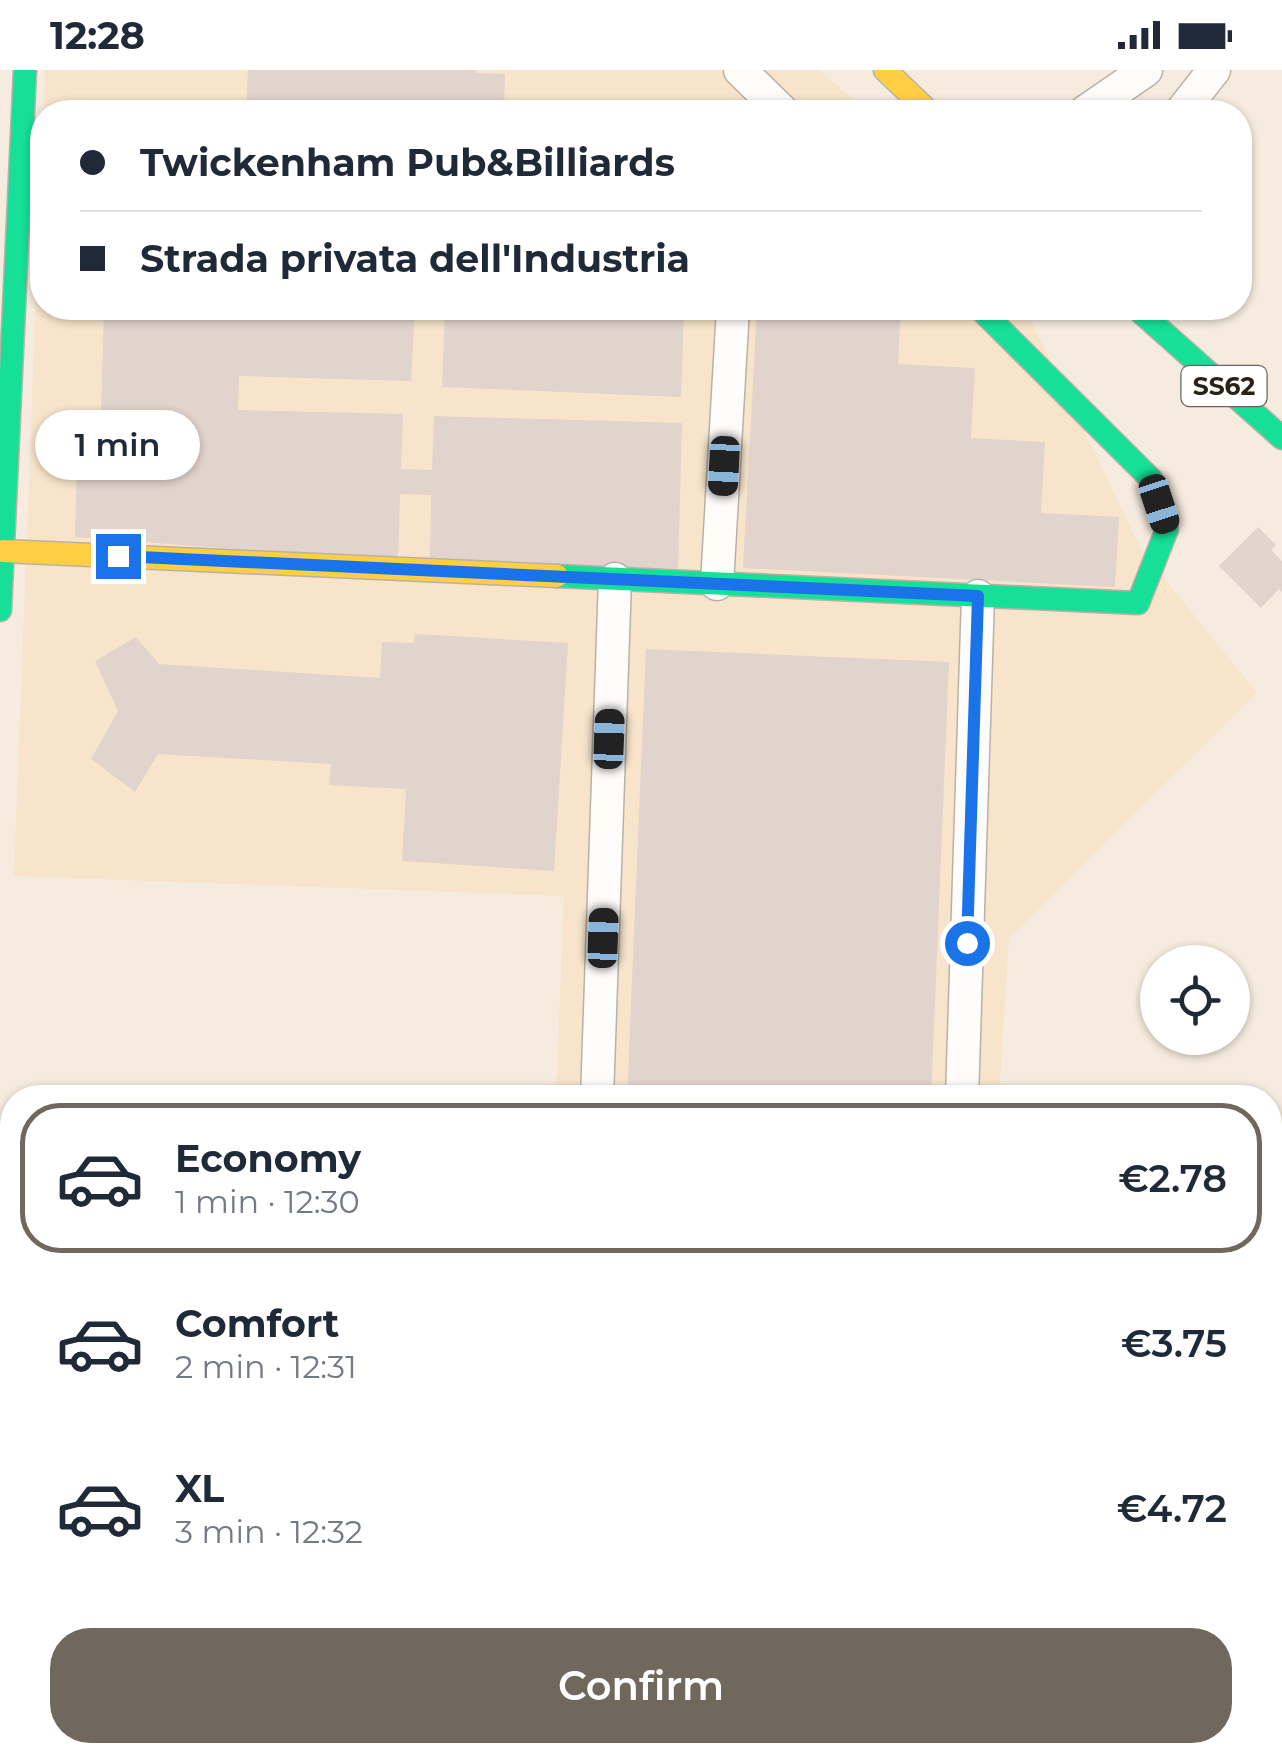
<!DOCTYPE html>
<meta charset="utf-8">
<style>
body{margin:0;font-family:Montserrat,sans-serif;background:#f2f2f3;color:#1f2937;height:100vh;display:flex;flex-direction:column;font-size:38px;white-space:nowrap}
*{box-sizing:border-box;margin:0}
p{font-size:32px;color:#747a83}
.icon{flex:none;width:55px;height:55px;fill:none;stroke:currentColor;stroke-width:2;stroke-linecap:round;stroke-linejoin:round}
.map{position:relative;flex:1;overflow:hidden}
.sheet{position:absolute;left:0px;top:1015px;width:1282px;height:678px;display:flex;flex-direction:column;background:#fff;border-radius:40px 40px 0 0;box-shadow:0 2px 8px #0004}
.sheet>*{flex:none}
.banner{position:absolute;left:30px;top:30px;width:1222px;height:220px;border-radius:40px;box-shadow:0 2px 8px #0004;display:grid;align-content:center;height:220px;padding:0 50px;background:#fff}
.buttons{position:absolute;left:1140px;top:875px;display:grid;gap:20px}
.buttons a{display:grid;place-items:center;width:110px;height:110px;border-radius:50%;background:#fff;box-shadow:0 2px 8px #0004;font-size:50px}
.end{position:absolute;width:45px;height:45px;margin:-22px;border:12px solid #1a73e8;background:#fff;box-shadow:0 0 0 5px #fff}
.from{border-radius:50%}
.bubble{position:absolute;height:70px;border-radius:35px;background:#fff;box-shadow:0 2px 8px #0004;font-size:32px;font-weight:600;line-height:70px;text-align:center}
.car{position:absolute;width:30px;height:60px;margin:-30px -15px;border-radius:12px;box-shadow:0 0 8px 2px #0007;background:linear-gradient(#222 24%,#8ab4d8 0 40%,#222 0 76%,#8ab4d8 0 86%,#222 0)}
.banner b{display:flex;align-items:center;gap:35px;height:95px;font-size:38px}
.banner b+b{border-top:2px solid #e0e1e3}
.banner i{width:25px;height:25px;background:#1f2937}
ul{padding:18px 0 0;list-style:none}
li{display:flex;align-items:center;gap:30px;height:150px;margin:0 20px 15px;padding:0 30px;border:5px solid transparent;border-radius:40px}
li div{flex:1}
li b{display:block;font-size:38px}
li em{font-style:normal;font-weight:600}
li.selected{border-color:#71685d}
li>.icon{width:90px;height:90px;stroke-width:1.5}
.button{display:flex;gap:20px;margin-top:auto;padding:20px 50px}
.button a{flex:1;height:115px;border-radius:40px;background:#71685d;color:#fff;font-size:40px;font-weight:600;line-height:115px;text-align:center}
.status{display:flex;justify-content:space-between;align-items:center;height:70px;padding:0 50px;background:#fff;direction:ltr}
.status svg{height:28px;fill:currentColor}
.map>svg:first-child{display:block}
.built{fill:#f7e4cb}
.building{fill:#e1d4cc}
.lines{fill:none;stroke-linecap:round;stroke-linejoin:round}
.street-casing{stroke:#b9b1a6;stroke-width:35}
.fast-casing{stroke:#b9b1a6;stroke-width:25}
.slow-casing{stroke:#b9b1a6;stroke-width:25}
.path{stroke:#e1dedb;stroke-width:5;stroke-dasharray:8 5;stroke-linecap:butt}
.street{stroke:#fefcfa;stroke-width:32}
.fast{stroke:#16e098;stroke-width:22}
.slow{stroke:#ffcf43;stroke-width:22}
.route{stroke:#1a73e8;stroke-width:12}
.labels{text-anchor:middle;dominant-baseline:central;stroke-width:9;stroke-linejoin:round;paint-order:stroke}
.shield{fill:#fff;stroke:#6a645d;stroke-width:2.5}
.shield-label{font-size:25px;font-weight:bold;fill:#2a2217}
</style>
<div class="status"><b>12:28</b><svg viewBox="0 0 49 12"><path d="M0 12V9h3v3zM5 12V6h3v6zM10 12V3h3v9zM15 12V0h3v12zM26 1h20v11H26zM47 4h2v5h-2z"/></svg></div>
<div class="map">
<svg width="1282" height="1692" viewBox="0 0 1282 1692">
<rect width="100%" height="100%" fill="#f5ebde"/>
<g class="built">
<path d="M45,0H819L868,42H44Z"/>
<path d="M42,68V238H1025L1142,481L1257,623L1009,868L999,1027H556L564,826L14,806Z"/>
</g>
<g class="building">
<path d="M248,0H476V3L505,4L504,42H246Z"/>
<path d="M104,238H415L411,311L239,306L238,340L403,344L401,399L432,400L434,346L682,353L678,499L430,492L431,425L400,424L398,491L75,467L78,341L101,342Z"/>
<path d="M445,238H684L681,327L442,317Z"/>
<path d="M757,238H901L898,294L975,298L971,368L1045,372L1041,443L1119,447L1115,517L743,498Z"/>
<path d="M1258,457L1276,475L1271,480L1282,491V522L1279,519L1261,538L1219,496Z"/>
<path d="M415,564L568,573L554,801L402,791L406,719L329,715L331,694L158,684L135,722L91,689L118,641L95,591L136,567L159,594L380,608L382,572L414,573Z"/>
<path d="M646,579L949,592L931,1028H627Z"/>
<path d="M24,1680H90L89,1692H23Z"/>
<path d="M295,1680H348V1692H294Z"/>
<path d="M505,1680H556L555,1687L579,1689V1692H504Z"/>
<path d="M583,1680H601L600,1692H582Z"/>
<path d="M144,1681L217,1686L216,1692H143Z"/>
</g>
<g class="lines">
<defs>
<g id="street">
<path d="M740,0L783,42"/>
<path d="M1085,42L1146,0"/>
<path d="M1181,42L1214,0"/>
<path d="M717,514L733,238"/>
<path d="M597,1028L615,509"/>
<path d="M962,1028L978,526"/>
</g>
<g id="fast">
<path d="M1136,238L1282,368"/>
<path d="M557,506L1138,533L1167,459L1151,409L979,238"/>
<path d="M0,540L25,0"/>
</g>
<g id="slow">
<path d="M885,0L929,42"/>
<path d="M3,481L557,506"/>
</g>
</defs>
<use href="#street" class="street-casing"/>
<use href="#fast" class="fast-casing"/>
<use href="#slow" class="slow-casing"/>
<path class="path" d="M673,1692L675,1680"/>
<use href="#street" class="street"/>
<use href="#fast" class="fast"/>
<use href="#slow" class="slow"/>
</g>
<g class="lines">
<path class="route" d="M118,486L978,526L967,873"/>
</g>
<g class="labels">
<rect class="shield" x="1181.5" y="296" width="85" height="40" rx="8"/>
<g class="shield-label">
<text x="1224" y="316">SS62</text>
</g>
</g>
</svg>
<div class="buttons">
<a><svg class="icon" aria-label="locate" viewBox="0 0 24 24"><circle cx="12" cy="12" r="6"/><path d="M12 2v4M12 18v4M2 12h4M18 12h4"/></svg></a>
</div>
<i class="end from" style="left:967px;top:873px"></i>
<i class="end" style="left:118px;top:486px"></i>
<div class="bubble" style="left:35px;top:340px;width:165px">1 min</div>
<i class="car" style="left:724px;top:396px;rotate:183deg"></i>
<i class="car" style="left:1159px;top:434px;rotate:162deg"></i>
<i class="car" style="left:609px;top:669px;rotate:2deg"></i>
<i class="car" style="left:603px;top:868px;rotate:2deg"></i>
<div class="banner">
<b><i class="from"></i>Twickenham Pub&amp;Billiards</b>
<b><i></i>Strada privata dell'Industria</b>
</div>
<section class="sheet">
<ul>
<li class="selected"><svg class="icon" aria-label="car" viewBox="0 0 24 24"><path d="M5 17H2v-5l4-1 3-4h7l3 4 3 1v5h-3M9 17h6M6 11h13"/><circle cx="7" cy="17" r="2"/><circle cx="17" cy="17" r="2"/></svg><div><b>Economy</b><p>1 min · 12:30</p></div><em>€2.78</em></li>
<li><svg class="icon" aria-label="car" viewBox="0 0 24 24"><path d="M5 17H2v-5l4-1 3-4h7l3 4 3 1v5h-3M9 17h6M6 11h13"/><circle cx="7" cy="17" r="2"/><circle cx="17" cy="17" r="2"/></svg><div><b>Comfort</b><p>2 min · 12:31</p></div><em>€3.75</em></li>
<li><svg class="icon" aria-label="car" viewBox="0 0 24 24"><path d="M5 17H2v-5l4-1 3-4h7l3 4 3 1v5h-3M9 17h6M6 11h13"/><circle cx="7" cy="17" r="2"/><circle cx="17" cy="17" r="2"/></svg><div><b>XL</b><p>3 min · 12:32</p></div><em>€4.72</em></li>
</ul>
<div class="button"><a>Confirm</a></div>
</section>
</div>
